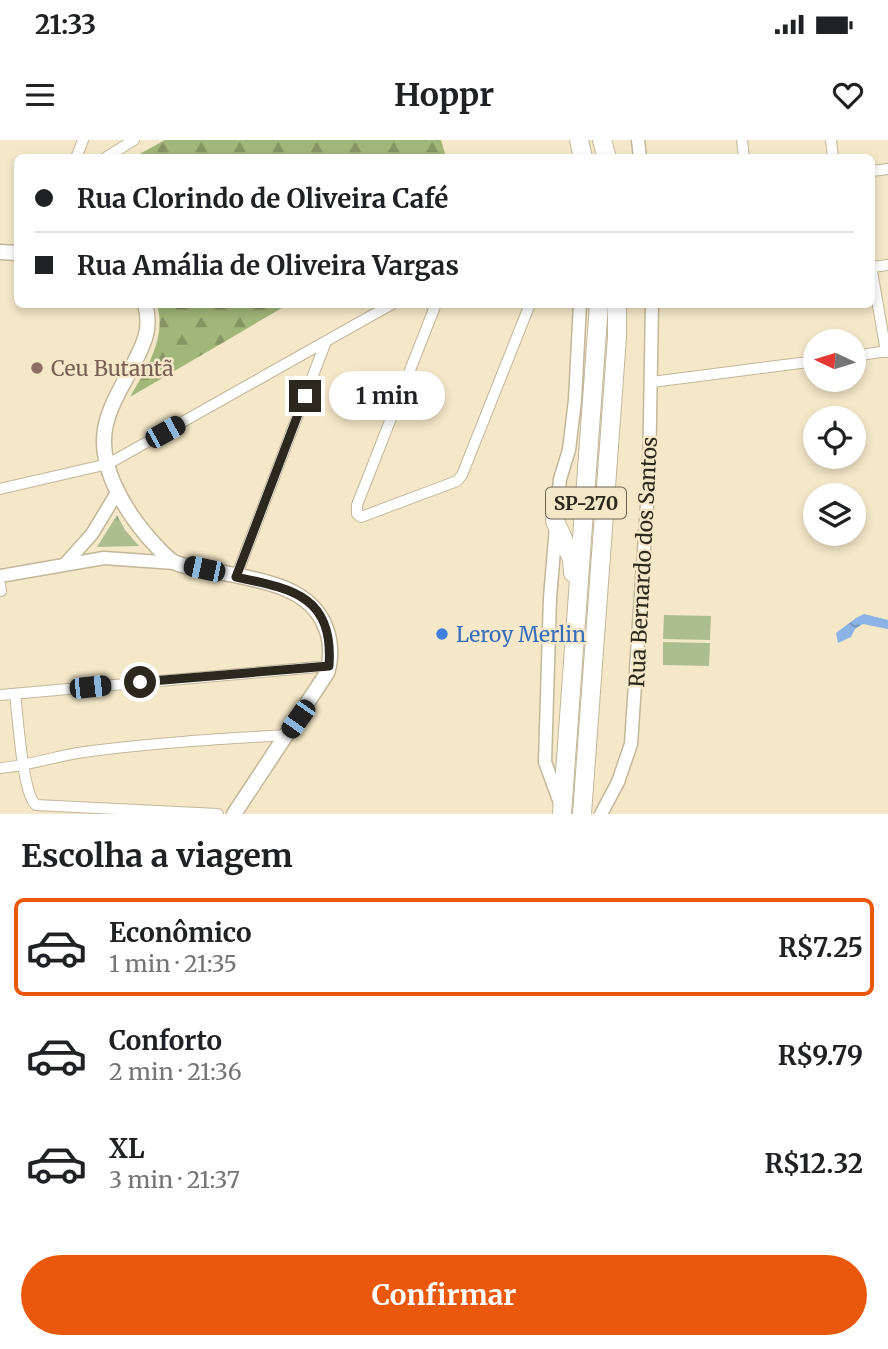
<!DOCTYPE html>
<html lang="pt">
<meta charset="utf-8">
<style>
body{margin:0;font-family:Merriweather,serif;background:#f6f6f6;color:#202124;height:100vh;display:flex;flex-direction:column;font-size:26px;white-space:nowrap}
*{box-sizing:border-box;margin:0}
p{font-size:23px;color:#757577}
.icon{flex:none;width:38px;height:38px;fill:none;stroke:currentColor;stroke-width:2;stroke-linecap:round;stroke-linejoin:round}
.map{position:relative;height:674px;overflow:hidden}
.drawer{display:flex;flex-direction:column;background:#fff;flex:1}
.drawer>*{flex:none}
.guide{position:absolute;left:14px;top:14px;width:861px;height:154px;border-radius:10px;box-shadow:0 4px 10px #0003;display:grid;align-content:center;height:154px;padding:0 21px;background:#fff}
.needle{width:46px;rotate:274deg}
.buttons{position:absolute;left:803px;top:189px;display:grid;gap:14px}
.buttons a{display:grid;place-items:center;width:63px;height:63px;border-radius:50%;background:#fff;box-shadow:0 4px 10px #0003;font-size:35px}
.end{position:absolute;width:32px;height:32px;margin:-16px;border:9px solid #2d281d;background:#fff;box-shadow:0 0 0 4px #fff}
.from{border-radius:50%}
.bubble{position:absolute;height:49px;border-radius:24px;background:#fff;box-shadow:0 4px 10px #0003;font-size:23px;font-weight:700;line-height:49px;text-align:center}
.car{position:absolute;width:21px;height:42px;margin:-21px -10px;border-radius:9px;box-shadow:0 0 5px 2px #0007;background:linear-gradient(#222 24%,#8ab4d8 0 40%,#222 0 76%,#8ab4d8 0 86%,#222 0)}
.guide b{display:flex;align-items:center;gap:24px;height:66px;font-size:26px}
.guide b+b{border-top:2px solid #e0e0e0}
.guide i{width:18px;height:18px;background:#202124}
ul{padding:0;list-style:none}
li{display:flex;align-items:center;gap:21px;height:98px;margin:0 14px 10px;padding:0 7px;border:4px solid transparent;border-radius:10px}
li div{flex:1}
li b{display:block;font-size:26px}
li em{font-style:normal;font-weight:700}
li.on{border-color:#ea580c}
li>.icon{width:63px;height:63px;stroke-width:1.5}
h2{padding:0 21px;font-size:32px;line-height:84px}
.cta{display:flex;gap:14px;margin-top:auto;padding:14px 21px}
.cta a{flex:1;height:80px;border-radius:42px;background:#ea580c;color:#fff;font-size:28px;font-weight:700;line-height:80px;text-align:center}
.status{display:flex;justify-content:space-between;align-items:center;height:49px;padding:0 35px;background:#fff;direction:ltr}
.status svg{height:19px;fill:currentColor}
header{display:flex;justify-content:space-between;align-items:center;height:91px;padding:0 21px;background:#fff;font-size:32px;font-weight:700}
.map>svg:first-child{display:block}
.grass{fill:url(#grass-tufts)}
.forest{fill:url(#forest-firs)}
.pitch{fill:#adbe8e}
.water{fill:url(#water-ripples)}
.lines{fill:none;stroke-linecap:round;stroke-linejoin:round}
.minor-casing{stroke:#c3b79a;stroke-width:12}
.tertiary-casing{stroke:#c3b79a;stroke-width:15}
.secondary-casing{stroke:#c3b79a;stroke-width:17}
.motorway-casing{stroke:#c3b79a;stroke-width:20}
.minor{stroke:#fff;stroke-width:10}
.tertiary{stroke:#fff;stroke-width:12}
.secondary{stroke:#fff;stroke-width:14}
.motorway{stroke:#fff;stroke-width:18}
.route{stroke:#2d281d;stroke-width:9}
.education-dot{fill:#8d6e63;stroke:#f4e8c9;stroke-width:2.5}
.shop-dot{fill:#3f7fe0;stroke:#f4e8c9;stroke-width:2.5}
.labels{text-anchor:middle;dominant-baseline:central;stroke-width:5;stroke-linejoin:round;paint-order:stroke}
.shield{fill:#f4e8c9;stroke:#696251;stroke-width:2}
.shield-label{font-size:19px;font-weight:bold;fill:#2d281d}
.education-label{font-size:21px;fill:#785e54;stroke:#f4e8c9;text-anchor:start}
.street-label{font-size:21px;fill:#2d281d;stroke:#f4e8c9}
.shop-label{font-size:21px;fill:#366cbe;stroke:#f4e8c9;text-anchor:start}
</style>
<div class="status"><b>21:33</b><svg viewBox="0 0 49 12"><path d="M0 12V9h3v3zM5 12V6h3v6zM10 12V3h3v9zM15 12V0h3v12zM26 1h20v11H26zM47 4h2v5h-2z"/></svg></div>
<header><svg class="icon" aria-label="menu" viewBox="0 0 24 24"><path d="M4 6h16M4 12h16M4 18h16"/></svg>Hoppr<svg class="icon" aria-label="heart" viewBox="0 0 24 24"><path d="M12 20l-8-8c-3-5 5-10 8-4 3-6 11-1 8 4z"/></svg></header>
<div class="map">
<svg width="888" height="674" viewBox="0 0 888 674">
<defs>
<pattern id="grass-tufts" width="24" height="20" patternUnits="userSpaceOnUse" patternTransform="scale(1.75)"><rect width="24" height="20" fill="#adbe8e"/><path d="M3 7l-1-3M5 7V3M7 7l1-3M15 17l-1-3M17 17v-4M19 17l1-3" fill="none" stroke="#95a37a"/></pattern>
<pattern id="forest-firs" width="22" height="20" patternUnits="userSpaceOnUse" patternTransform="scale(1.75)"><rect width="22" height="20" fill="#a1b679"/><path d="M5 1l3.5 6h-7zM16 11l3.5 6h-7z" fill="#849463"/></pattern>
<pattern id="water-ripples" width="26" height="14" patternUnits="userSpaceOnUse" patternTransform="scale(1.75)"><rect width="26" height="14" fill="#8bb3e6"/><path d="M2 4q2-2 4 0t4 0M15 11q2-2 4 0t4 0" fill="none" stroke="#7292ba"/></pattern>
</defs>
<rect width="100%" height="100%" fill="#f4e8c9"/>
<path class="grass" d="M117,375L125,390L139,406L97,407Z"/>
<g class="forest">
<path d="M165,0H441L446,17H134Z"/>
<path d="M157,165V164L287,165L130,257C146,229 167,198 157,165Z"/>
</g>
<g class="pitch">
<path d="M664,475L711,476L710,500L663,499Z"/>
<path d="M663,502L710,503L709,526L663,525Z"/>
</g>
<path class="water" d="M864,474L888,480V489L863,484L855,489L851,497L838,503L836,493L856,478Z"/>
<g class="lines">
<defs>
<g id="minor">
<path d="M742,0L744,18"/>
<path d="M831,0L833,18"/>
<path d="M76,18L83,0"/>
<path d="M105,18L134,0"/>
<path d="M872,31L888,29"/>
<path d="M872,127L888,125"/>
<path d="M872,131L886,212"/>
<path d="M436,164L357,365V374L361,377L457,341L462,335L530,164"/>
<path d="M854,216L888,211"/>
<path d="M652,242L816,221"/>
<path d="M0,349L108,324L392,164"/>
<path d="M236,437L325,204"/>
<path d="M0,444L1,451"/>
<path d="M15,554C18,575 22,654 36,665L218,674"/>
<path d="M0,555L329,526"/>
<path d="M0,628C29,626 55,616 84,612C151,603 219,599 287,595"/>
</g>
<g id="tertiary">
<path d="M638,0L640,18"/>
<path d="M65,424L92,394L118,351"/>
<path d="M0,436L104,418L175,423"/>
<path d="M560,663L545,622L550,458L560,339L569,310L575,260L580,164"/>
<path d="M601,674L618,642L631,604L649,335L652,164"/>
</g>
<g id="secondary">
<path d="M0,112L18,113"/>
<path d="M145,164C152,188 144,204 133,225C123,245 109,266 105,289C98,331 130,379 158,408C162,412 168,419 174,422C182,427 195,427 205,429C246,439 307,441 325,486C331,500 332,518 327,533L234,674"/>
</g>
<g id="motorway">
<path d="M579,0L583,18"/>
<path d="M602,0L607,18"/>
<path d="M555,381L572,419L573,433"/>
<path d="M562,674L599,164"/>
<path d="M582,674L617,197V164"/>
</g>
</defs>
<use href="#minor" class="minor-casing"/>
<use href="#tertiary" class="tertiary-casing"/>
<use href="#secondary" class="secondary-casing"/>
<use href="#motorway" class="motorway-casing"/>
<use href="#minor" class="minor"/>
<use href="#tertiary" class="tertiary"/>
<use href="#secondary" class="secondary"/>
<use href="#motorway" class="motorway"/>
</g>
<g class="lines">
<path class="route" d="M140,542L329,526C334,456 293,449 236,437L305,256"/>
</g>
<circle class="education-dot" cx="37" cy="228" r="7"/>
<circle class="shop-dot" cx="442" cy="494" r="7"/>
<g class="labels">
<rect class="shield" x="546" y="347.5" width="80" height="31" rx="5"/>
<g class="shield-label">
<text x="586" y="363">SP-270</text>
</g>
<g class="education-label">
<text x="51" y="228">Ceu Butantã</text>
</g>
<g class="street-label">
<text transform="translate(643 422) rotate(-87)">Rua Bernardo dos Santos</text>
</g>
<g class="shop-label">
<text x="456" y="494">Leroy Merlin</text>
</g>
</g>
</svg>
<div class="buttons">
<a><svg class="needle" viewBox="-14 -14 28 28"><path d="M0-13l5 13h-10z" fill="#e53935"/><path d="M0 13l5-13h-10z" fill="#757577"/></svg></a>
<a><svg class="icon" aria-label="locate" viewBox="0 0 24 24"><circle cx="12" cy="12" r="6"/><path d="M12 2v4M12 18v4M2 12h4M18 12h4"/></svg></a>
<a><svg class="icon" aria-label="layers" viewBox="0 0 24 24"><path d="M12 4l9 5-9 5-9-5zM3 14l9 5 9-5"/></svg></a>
</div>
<i class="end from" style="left:140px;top:542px"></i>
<i class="end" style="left:305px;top:256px"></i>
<div class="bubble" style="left:329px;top:231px;width:116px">1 min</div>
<i class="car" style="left:165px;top:292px;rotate:61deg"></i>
<i class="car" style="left:204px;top:429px;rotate:282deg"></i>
<i class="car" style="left:90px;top:547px;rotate:84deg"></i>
<i class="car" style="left:298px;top:579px;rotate:215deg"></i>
<div class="guide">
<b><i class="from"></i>Rua Clorindo de Oliveira Café</b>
<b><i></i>Rua Amália de Oliveira Vargas</b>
</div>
</div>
<section class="drawer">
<h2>Escolha a viagem</h2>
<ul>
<li class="on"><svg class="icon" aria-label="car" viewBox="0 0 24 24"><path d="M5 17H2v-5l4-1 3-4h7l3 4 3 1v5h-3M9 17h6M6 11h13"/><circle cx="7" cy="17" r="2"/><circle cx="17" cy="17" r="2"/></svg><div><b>Econômico</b><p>1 min · 21:35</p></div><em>R$7.25</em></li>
<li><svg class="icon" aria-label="car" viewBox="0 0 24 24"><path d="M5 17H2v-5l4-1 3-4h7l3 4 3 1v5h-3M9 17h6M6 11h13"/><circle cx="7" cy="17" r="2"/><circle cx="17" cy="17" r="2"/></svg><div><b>Conforto</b><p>2 min · 21:36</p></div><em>R$9.79</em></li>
<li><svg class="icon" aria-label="car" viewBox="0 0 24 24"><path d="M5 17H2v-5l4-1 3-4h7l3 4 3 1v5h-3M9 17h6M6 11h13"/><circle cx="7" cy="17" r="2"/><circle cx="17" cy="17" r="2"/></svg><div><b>XL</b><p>3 min · 21:37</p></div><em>R$12.32</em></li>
</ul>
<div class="cta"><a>Confirmar</a></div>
</section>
